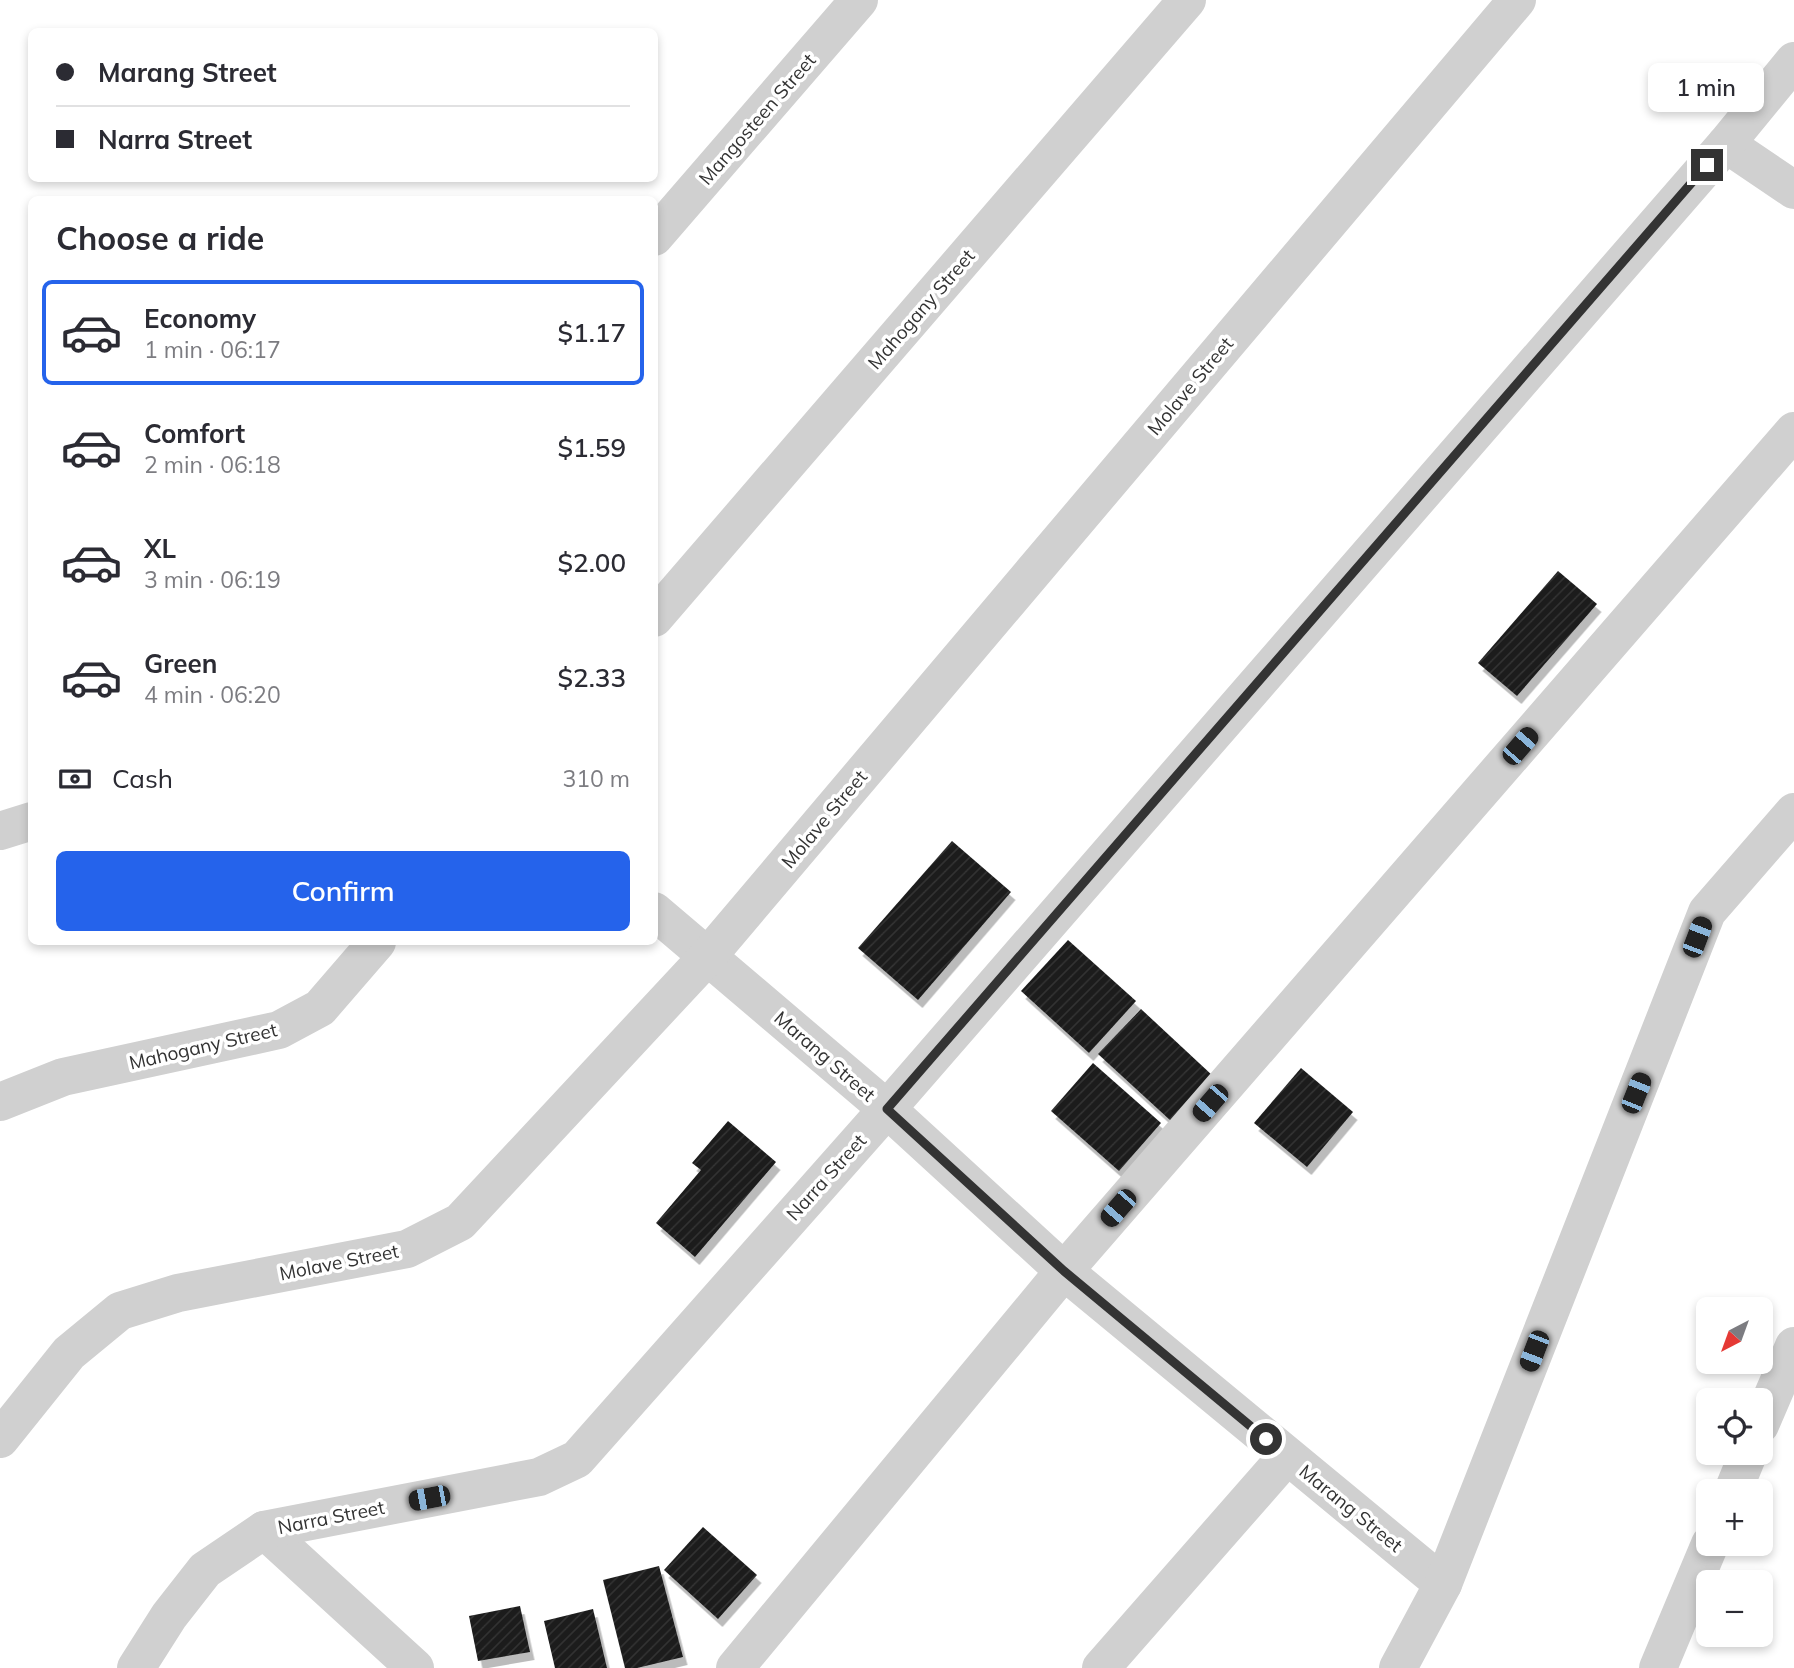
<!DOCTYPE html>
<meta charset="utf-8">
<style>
body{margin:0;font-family:Mulish,sans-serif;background:#f7f7f7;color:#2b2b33;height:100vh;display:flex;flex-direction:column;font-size:26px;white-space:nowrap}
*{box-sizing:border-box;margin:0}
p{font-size:23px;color:#7c7c81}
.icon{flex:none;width:38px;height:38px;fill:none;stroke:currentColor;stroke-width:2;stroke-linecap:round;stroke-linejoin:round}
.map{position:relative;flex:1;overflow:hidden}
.panel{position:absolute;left:28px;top:196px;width:630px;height:749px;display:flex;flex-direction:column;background:#fff;border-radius:10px;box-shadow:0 4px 10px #0003}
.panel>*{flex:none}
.hud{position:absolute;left:28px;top:28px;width:630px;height:154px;border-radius:10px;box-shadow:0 4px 10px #0003;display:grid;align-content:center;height:154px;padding:0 28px;background:#fff}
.needle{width:46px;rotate:221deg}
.fabs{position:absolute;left:1696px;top:1297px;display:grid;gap:14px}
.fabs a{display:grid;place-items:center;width:77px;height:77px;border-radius:10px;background:#fff;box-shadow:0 4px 10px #0003;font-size:35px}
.end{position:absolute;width:32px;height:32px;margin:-16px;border:9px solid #333;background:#fff;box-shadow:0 0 0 4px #fff}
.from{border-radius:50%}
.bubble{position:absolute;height:49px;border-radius:10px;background:#fff;box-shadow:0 4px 10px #0003;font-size:23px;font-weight:600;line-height:49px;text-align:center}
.car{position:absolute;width:21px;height:42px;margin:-21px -10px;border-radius:9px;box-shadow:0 0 5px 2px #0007;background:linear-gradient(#222 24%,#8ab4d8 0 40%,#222 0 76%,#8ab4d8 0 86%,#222 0)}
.hud b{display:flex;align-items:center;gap:24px;height:66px;font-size:26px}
.hud b+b{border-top:2px solid #e1e1e2}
.hud i{width:18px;height:18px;background:#2b2b33}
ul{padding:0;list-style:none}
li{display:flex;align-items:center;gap:21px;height:105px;margin:0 14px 10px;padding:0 14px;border:4px solid transparent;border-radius:10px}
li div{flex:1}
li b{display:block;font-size:26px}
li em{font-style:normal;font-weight:600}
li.active{border-color:#2563eb}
li>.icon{width:63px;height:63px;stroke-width:1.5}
h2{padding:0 28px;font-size:32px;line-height:84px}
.pay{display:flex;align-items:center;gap:18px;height:77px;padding:0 28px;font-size:26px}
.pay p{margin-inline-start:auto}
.button{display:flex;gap:14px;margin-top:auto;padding:14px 28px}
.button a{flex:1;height:80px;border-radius:10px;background:#2563eb;color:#fff;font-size:28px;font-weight:600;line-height:80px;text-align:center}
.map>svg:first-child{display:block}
.building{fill:url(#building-hatch);filter:url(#shadow)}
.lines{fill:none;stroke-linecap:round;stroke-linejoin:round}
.minor{stroke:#d0d0d0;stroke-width:38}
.route{stroke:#333;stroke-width:9}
.labels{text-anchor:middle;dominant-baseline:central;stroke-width:7;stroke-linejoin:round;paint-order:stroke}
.street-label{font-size:19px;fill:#333;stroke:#fff}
</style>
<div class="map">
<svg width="1794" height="1668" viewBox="0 0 1794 1668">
<defs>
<pattern id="building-hatch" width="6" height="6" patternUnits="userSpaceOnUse" patternTransform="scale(1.75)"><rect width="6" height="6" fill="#1a1a1a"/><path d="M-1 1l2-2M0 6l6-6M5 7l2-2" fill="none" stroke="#333"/></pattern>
<filter id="shadow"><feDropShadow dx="4.5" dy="8" stdDeviation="0" flood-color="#0004"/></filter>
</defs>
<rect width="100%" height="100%" fill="#fff"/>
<g class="building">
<path d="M1558,571L1597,604L1517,696L1478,663Z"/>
<path d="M952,841L1011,892L918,1000L858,948Z"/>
<path d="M1068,940L1136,1001L1089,1053L1021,991Z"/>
<path d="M1141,1009L1213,1076L1171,1121L1098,1054Z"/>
<path d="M1093,1063L1161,1123L1119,1171L1051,1111Z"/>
<path d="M1301,1068L1353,1112L1307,1167L1254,1123Z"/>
<path d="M728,1121L776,1162L695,1257L656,1223L701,1170L692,1163Z"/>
<path d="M703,1527L757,1575L718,1619L664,1570Z"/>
<path d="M659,1566L683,1657L637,1668H625L603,1580Z"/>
<path d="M520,1606L530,1652L478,1661L469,1616Z"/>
<path d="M593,1609L607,1668H555L544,1621Z"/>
</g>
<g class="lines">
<g class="minor">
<path d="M1726,144L1794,190"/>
<path d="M654,237L859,0"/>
<path d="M654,618L1187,0"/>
<path d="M0,831L32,821"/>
<path d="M654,911L887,1109L1064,1271L1443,1584"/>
<path d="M0,1102L63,1077L279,1030L320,1008L377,942"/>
<path d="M1760,1425L1794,1346"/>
<path d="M0,1439L69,1353L120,1311L178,1293L407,1249L460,1222L708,956L1517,0"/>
<path d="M1733,1491L1749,1452"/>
<path d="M264,1530L415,1668"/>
<path d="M136,1668L169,1616L205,1570L264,1530L539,1477L577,1459L887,1109L1726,144L1794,61"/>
<path d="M735,1668L1064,1271L1794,431"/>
<path d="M1101,1668L1287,1456"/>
<path d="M1398,1668L1443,1584L1707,912L1794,812"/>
<path d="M1658,1668L1710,1544"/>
</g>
</g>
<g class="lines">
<path class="route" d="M1266,1439L1064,1271L887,1109L1707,165"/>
</g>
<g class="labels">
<g class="street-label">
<text transform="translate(757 119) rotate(-49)">Mangosteen Street</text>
<text transform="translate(921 309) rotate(-49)">Mahogany Street</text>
<text transform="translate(1190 386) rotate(-50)">Molave Street</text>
<text transform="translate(824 819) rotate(-50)">Molave Street</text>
<text transform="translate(203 1046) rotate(-13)">Mahogany Street</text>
<text transform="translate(825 1056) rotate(41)">Marang Street</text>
<text transform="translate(826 1177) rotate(-48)">Narra Street</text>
<text transform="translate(339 1262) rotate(-11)">Molave Street</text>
<text transform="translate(1351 1508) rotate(39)">Marang Street</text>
<text transform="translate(331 1517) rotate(-11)">Narra Street</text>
</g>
</g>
</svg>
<div class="fabs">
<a><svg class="needle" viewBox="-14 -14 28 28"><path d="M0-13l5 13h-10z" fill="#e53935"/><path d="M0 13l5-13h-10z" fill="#7c7c81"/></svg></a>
<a><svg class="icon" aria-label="locate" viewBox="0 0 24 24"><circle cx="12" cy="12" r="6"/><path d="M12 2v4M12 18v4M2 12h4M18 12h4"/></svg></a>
<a>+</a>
<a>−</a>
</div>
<i class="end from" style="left:1266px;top:1439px"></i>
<i class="end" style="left:1707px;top:165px"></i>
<div class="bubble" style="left:1648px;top:63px;width:116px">1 min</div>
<i class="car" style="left:1520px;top:746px;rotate:41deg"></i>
<i class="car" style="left:1697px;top:937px;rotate:21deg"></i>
<i class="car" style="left:1636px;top:1093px;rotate:22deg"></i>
<i class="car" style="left:1210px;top:1103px;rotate:221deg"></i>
<i class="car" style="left:1118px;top:1208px;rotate:221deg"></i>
<i class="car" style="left:1534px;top:1351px;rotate:201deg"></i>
<i class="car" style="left:429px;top:1498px;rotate:259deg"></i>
<div class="hud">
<b><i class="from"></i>Marang Street</b>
<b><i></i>Narra Street</b>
</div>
<section class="panel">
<h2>Choose a ride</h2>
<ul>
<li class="active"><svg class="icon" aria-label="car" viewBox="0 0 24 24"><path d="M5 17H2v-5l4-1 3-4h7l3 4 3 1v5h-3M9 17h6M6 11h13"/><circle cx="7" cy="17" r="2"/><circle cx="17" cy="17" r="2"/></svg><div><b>Economy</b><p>1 min · 06:17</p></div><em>$1.17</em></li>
<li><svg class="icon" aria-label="car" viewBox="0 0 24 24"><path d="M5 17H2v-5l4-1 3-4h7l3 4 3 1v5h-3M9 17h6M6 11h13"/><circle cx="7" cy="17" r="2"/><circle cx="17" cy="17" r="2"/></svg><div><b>Comfort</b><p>2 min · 06:18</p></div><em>$1.59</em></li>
<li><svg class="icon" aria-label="car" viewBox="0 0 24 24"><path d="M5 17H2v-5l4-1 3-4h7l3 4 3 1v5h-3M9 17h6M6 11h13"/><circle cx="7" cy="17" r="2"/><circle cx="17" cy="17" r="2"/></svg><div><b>XL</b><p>3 min · 06:19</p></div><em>$2.00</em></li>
<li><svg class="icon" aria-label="car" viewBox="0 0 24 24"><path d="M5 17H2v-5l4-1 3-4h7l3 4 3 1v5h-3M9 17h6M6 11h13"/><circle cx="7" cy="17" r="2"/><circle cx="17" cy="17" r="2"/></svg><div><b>Green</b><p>4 min · 06:20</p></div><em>$2.33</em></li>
</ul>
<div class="pay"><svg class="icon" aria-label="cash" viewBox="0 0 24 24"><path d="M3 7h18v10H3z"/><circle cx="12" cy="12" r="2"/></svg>Cash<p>310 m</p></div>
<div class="button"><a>Confirm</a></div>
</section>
</div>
